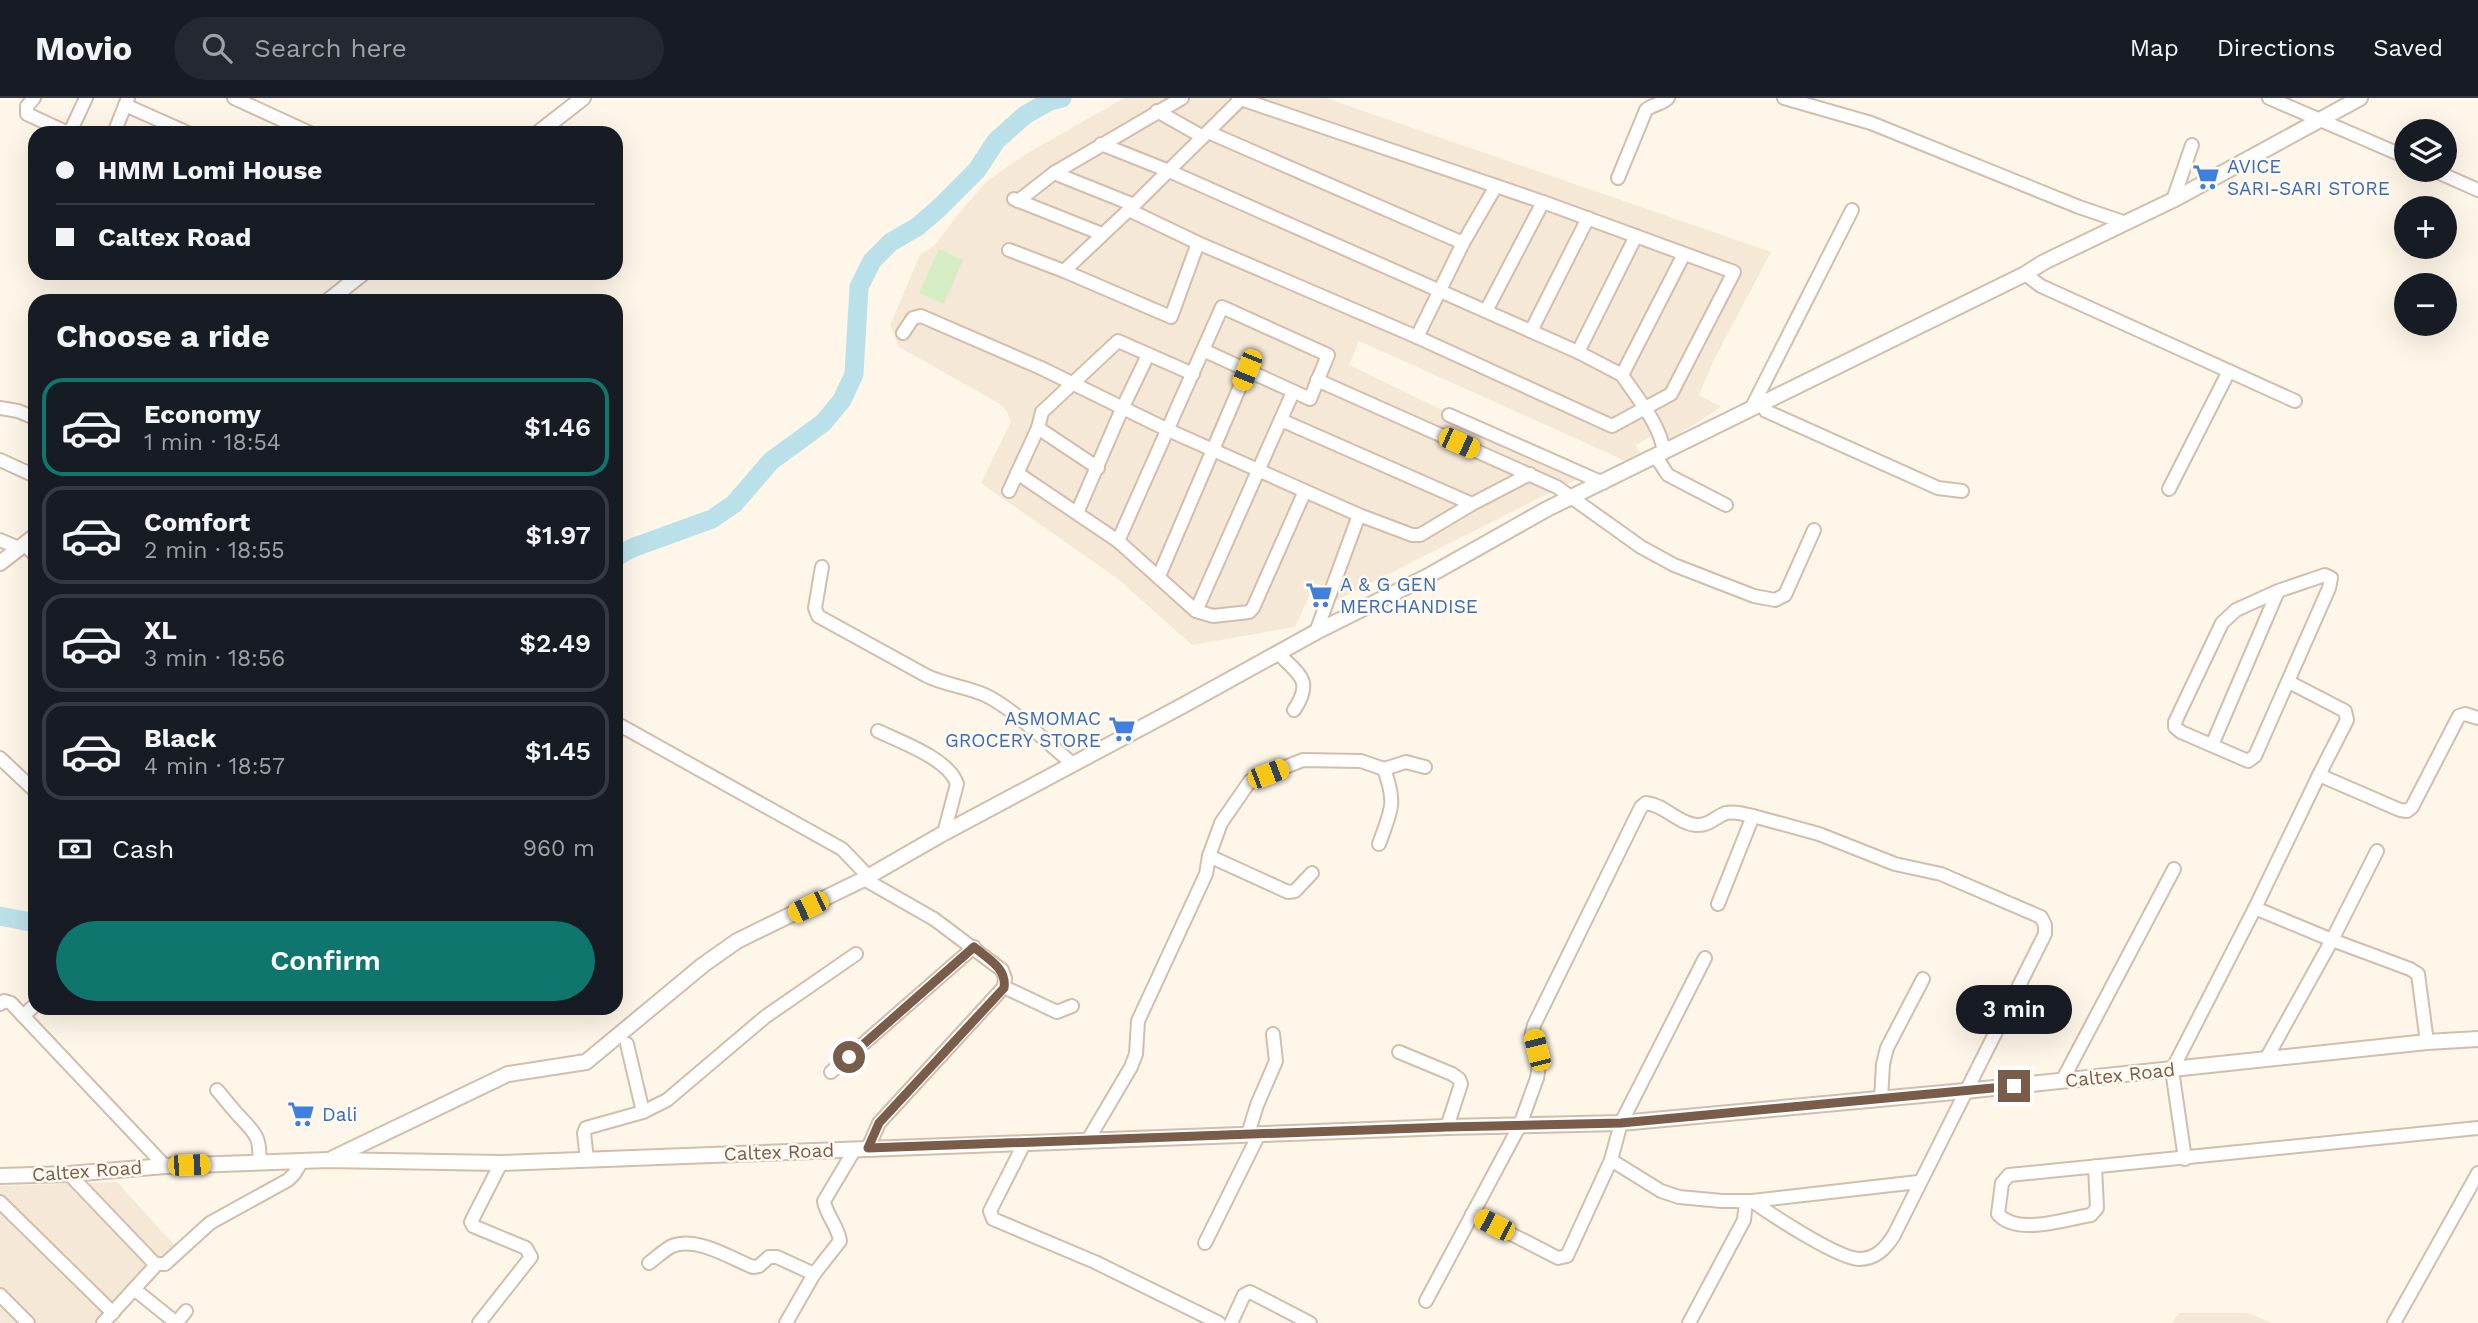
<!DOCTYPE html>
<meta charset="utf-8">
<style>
body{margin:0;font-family:"Work Sans",sans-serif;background:#242831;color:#f1f3f6;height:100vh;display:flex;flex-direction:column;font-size:26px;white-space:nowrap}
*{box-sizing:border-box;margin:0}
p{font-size:23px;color:#9ea1a6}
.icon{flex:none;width:38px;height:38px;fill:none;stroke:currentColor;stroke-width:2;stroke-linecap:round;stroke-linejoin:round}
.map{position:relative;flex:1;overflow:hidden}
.drawer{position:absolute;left:28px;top:196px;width:595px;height:721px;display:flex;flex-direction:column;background:#171b24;border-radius:21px;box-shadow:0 7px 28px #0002}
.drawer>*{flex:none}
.top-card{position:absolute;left:28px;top:28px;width:595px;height:154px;border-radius:21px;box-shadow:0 7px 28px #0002;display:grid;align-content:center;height:154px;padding:0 28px;background:#171b24}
.fabs{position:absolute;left:2394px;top:21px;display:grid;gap:14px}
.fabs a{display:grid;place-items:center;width:63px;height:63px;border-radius:50%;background:#171b24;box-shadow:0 7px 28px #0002;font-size:35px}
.end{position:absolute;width:32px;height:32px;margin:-16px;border:9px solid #7a5c4a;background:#fff;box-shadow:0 0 0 4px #fff}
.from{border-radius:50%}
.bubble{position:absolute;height:49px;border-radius:24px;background:#171b24;box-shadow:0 7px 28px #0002;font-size:23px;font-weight:600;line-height:49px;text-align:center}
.car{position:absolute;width:21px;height:42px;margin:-21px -10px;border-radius:9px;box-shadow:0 0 5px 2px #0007;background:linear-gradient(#f5c518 24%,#345 0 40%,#f5c518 0 76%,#345 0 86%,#f5c518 0)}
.top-card b{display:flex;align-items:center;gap:24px;height:66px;font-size:26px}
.top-card b+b{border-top:2px solid #363941}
.top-card i{width:18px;height:18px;background:#f1f3f6}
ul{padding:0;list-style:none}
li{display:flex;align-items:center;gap:21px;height:98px;margin:0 14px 10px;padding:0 14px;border:4px solid #363941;border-radius:21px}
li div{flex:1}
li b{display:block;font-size:26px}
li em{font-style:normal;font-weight:600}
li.current{border-color:#0f766e}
li>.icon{width:63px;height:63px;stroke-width:1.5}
h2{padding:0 28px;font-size:32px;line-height:84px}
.pay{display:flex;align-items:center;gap:18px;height:77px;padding:0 28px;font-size:26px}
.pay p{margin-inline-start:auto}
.action{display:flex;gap:14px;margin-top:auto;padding:14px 28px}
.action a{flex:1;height:80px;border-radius:42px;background:#0f766e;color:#fff;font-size:28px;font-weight:600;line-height:80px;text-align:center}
header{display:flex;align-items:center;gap:42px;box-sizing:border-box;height:98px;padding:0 35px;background:#171b24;border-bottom:2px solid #363941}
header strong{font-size:33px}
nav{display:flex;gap:38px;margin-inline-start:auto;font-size:24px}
.search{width:490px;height:63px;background:#242831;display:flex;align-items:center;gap:18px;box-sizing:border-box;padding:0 24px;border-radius:38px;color:#9ea1a6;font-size:26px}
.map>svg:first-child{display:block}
.residential{fill:#f6e8d6}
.green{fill:#d4edc5}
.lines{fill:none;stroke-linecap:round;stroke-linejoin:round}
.river{stroke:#bae1e9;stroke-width:19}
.minor-casing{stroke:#d1beac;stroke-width:16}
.tertiary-casing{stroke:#d1beac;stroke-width:18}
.minor{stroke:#fff;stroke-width:12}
.tertiary{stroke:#fff;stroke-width:14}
.route{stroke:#7a5c4a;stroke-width:9}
.labels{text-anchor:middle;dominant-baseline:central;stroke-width:5;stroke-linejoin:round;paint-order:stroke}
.shop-label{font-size:19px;fill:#366cbe;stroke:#fff9ef;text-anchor:start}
.street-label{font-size:19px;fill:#7a5c4a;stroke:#fff9ef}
</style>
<header>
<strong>Movio</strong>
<div class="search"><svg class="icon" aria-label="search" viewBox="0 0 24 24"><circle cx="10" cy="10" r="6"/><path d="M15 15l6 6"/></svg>Search here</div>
<nav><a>Map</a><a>Directions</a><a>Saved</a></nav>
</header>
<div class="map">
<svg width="2478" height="1225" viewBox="0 0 2478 1225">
<rect width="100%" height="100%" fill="#fef6e8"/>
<g class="residential">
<path d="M1124,0H1326L1771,154L1714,262L1699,297L1721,309L1671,341L1665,340L1661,332L1636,347L1642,359L1628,364L1359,243L1349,267L1581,379L1333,504L1336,494L1315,485L1295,529L1192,547L1118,481L981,385L1011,324L1007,314L1000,306L899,249L890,227L920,157L935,147L960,114L987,83L1026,56Z"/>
<path d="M117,1084L177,1150L117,1221L120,1225H0V1088Z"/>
<path d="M2179,1215H2248L2272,1225H2172Z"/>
</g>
<path class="green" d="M939,151L963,162L944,206L919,195Z"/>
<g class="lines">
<g class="river">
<path d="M616,459L632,450L712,421L734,406L771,363L823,325L842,302L854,276L859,189L872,163L891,144L917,129L938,111L977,72L996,43L1025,17L1050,3L1062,0"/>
<path d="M0,818L35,825"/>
</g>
<defs>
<g id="minor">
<path d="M34,0L27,8V16L66,34L71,32L86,0"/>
<path d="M234,0L310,35"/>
<path d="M1784,0L1871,25L2079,109L2126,125"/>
<path d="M2269,0L2406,59"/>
<path d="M125,7L188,35"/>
<path d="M1157,13L1203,39"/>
<path d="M1208,34L1463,145"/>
<path d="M114,35L128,0"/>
<path d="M1101,46L1169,73L1578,254L1622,277C1637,300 1661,327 1664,355"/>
<path d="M2433,72L2478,92"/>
<path d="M1054,75L1134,107"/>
<path d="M1618,80L1646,12C1653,6 1663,6 1668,0"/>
<path d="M1014,101L1102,136"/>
<path d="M2173,102L2192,47"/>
<path d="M1018,103L1054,75L1182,0"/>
<path d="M1129,112L1198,145L1417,239L1612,328L1671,296L1734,174L1543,104L1238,0"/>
<path d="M1009,152L1064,173L1171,219L1198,145"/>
<path d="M1064,173L1134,107L1241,1"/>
<path d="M2025,176L2041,188L2295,303"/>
<path d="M1486,213L1543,104"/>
<path d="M1531,233L1588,120"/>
<path d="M903,235L913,220L921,218L1041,270L1168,332L1359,417L1412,437H1420L1472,406L1530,376"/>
<path d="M1417,239L1463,145L1496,88"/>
<path d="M1578,254L1636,138"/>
<path d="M1622,277L1684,156"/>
<path d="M1317,282L1557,389L1641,449L1674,467L1754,498L1775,502L1785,497L1814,432"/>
<path d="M1761,304L1766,313L1938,390L1962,393"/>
<path d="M1752,309L1852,112"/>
<path d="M0,310L18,313L35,320"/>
<path d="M1449,317L1603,385"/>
<path d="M1281,322L1472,406"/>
<path d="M1038,330L1098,370"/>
<path d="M1656,359L1668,377L1726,407"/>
<path d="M0,362L35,378"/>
<path d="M1017,375L1118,443L1196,513L1213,518L1249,514L1253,510L1305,393"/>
<path d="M2169,391L2229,273"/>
<path d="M1009,393L1038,330L1042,314L1118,243L1193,276"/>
<path d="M1077,415L1122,311L1148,257"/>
<path d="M0,442L19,450"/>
<path d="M1118,443L1222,209L1328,257L1310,301L1203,252"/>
<path d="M24,446L35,457"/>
<path d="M822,469L815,510L818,518L927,578C946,587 967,589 985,597C1013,610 1048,646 1073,666"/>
<path d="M1159,478L1247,272"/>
<path d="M1196,513L1293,294"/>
<path d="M1316,534L1359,417"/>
<path d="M1278,555C1299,577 1314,582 1294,612"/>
<path d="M2289,584L2345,613L2347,622L2319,677L2400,712L2407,713L2412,709L2459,618L2465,616L2478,620"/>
<path d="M616,625L842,751L868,778"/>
<path d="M878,633C901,644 949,661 957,686L944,735"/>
<path d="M2212,647L2278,493L2325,477L2331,480L2329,490L2255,658L2248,663L2181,634L2175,629V624L2222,525L2236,512L2278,493"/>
<path d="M0,660L35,693"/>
<path d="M1379,746C1391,712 1397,707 1384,671"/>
<path d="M1209,758L1288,794L1295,793L1312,775"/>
<path d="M864,781L934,821L1002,872L1005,880L1004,889L879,1025L868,1050"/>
<path d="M1718,806L1753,718L1819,736L1895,766L1941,776L2041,819L2045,827V836L1894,1137C1886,1150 1876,1161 1859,1161C1837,1160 1772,1117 1752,1103"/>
<path d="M2255,810L2332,842L2410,871L2418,876L2427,944"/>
<path d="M1004,889L1057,914L1072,908"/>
<path d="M0,906L4,903L11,905L165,1068"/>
<path d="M23,918L35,907"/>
<path d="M627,946L643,1014"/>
<path d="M1399,954L1452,976L1459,981L1461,986L1447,1029"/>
<path d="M2266,961L2332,842L2377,753"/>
<path d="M831,974L974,849"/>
<path d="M2062,983L2174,771"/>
<path d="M217,992C225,1001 232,1011 240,1019C256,1036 261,1040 259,1065"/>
<path d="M1881,1001L1883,966L1887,950L1923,881"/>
<path d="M1248,1036L1257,1007L1276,963L1273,936"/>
<path d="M1088,1042L1131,969L1136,956L1138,923L1206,776L1209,758L1221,725L1250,683L1303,662L1361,663L1384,671L1406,664L1425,669"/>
<path d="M1025,1044L990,1113L993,1121L1095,1164L1219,1225"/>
<path d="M587,1061L584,1035L586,1030L643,1014L667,1002L765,919L856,856"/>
<path d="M2185,1061L2172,972L2255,810L2319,677"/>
<path d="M1611,1062L1661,1093L1679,1099L1722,1103H1752L1918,1084"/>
<path d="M2095,1068L2097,1110L2091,1117C2065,1121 2017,1138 1998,1116L2002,1085L2009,1077C2165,1061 2322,1046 2478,1030"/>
<path d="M69,1076L156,1167L103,1225"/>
<path d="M0,1104L113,1215"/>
<path d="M1472,1116L1558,1160L1567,1158L1611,1062L1621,1025L1705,860"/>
<path d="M1205,1145L1259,1036"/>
<path d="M649,1165C656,1160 664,1152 672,1148C697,1138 730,1160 753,1169L759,1168L769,1159H777L814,1176"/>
<path d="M155,1166H165L210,1125L288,1082L294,1076L302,1063"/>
<path d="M134,1191L174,1223H178L186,1213"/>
<path d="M0,1197L28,1225"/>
<path d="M1426,1203L1520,1027L1537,980L1539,967L1532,935L1534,927L1641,709L1646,705C1665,707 1677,725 1696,727C1709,728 1715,719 1726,715C1734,713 1745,716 1753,718"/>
<path d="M479,1225L531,1159L526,1150L473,1128L471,1124L501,1065"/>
<path d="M786,1225L814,1176L840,1143C838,1128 826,1117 824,1103L855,1051"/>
<path d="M1231,1225L1244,1197L1250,1194L1310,1225"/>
<path d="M1689,1225L1744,1122L1746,1103"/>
<path d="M2394,1225L2478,1075"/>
</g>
<g id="tertiary">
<path d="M538,35L583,0"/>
<path d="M328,203L363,175"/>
<path d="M0,465L35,438"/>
<path d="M333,1060L508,976L586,964L703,867L737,843L864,781L944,735L1182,608L1316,534L1428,478L1547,411L2025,176L2044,164L2173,102L2360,0"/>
<path d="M0,1078L69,1076L165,1068L328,1062L501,1065L1447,1029L1621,1025L1965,993L2427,944L2478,941"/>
</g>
</defs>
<use href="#minor" class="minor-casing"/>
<use href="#tertiary" class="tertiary-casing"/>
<use href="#minor" class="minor"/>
<use href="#tertiary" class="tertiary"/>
</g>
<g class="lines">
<path class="route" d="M849,959L974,849C988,861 1007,870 1004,890L879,1025L868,1050L1447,1029L1621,1025L2014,988"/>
</g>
<defs>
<symbol id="supermarket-bare" viewBox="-9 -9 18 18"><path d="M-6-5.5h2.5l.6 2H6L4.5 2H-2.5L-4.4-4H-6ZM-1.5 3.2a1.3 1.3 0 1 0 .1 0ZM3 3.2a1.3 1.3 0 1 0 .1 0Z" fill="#3f7fe0" stroke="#fff9ef" stroke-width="2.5" paint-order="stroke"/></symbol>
</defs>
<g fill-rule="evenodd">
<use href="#supermarket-bare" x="2187" y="60" width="38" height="38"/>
<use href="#supermarket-bare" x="1300" y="478" width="38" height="38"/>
<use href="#supermarket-bare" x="1103" y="612" width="38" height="38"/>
<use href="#supermarket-bare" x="282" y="997" width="38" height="38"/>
</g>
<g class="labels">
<g class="shop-label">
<text x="2227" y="68">AVICE<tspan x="2227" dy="22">SARI-SARI STORE</tspan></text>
<text x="1340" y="486">A &amp; G GEN<tspan x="1340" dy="22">MERCHANDISE</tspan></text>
<text x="1101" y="620" text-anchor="end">ASMOMAC<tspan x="1101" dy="22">GROCERY STORE</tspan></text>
<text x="322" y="1016">Dali</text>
</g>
<g class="street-label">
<text transform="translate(2120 977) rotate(-6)">Caltex Road</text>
<text transform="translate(779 1054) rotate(-2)">Caltex Road</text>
<text transform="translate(87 1073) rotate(-4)">Caltex Road</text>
</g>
</g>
</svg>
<div class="fabs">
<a><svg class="icon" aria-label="layers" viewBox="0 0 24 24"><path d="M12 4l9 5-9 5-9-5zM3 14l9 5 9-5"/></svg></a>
<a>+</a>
<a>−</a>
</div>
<i class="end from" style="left:849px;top:959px"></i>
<i class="end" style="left:2014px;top:988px"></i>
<div class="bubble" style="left:1956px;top:887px;width:116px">3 min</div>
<i class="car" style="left:1247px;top:272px;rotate:202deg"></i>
<i class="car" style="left:1459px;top:345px;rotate:114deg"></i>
<i class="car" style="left:1268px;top:676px;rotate:69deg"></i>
<i class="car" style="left:808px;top:809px;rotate:244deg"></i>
<i class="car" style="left:1537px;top:952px;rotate:346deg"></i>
<i class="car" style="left:189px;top:1067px;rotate:88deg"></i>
<i class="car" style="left:1494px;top:1127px;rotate:297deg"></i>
<div class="top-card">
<b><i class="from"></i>HMM Lomi House</b>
<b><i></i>Caltex Road</b>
</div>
<section class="drawer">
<h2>Choose a ride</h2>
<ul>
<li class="current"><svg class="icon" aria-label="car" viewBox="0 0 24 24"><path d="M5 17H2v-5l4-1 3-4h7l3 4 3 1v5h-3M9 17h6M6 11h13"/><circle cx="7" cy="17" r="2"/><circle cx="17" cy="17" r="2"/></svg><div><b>Economy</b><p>1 min · 18:54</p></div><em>$1.46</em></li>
<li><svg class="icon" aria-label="car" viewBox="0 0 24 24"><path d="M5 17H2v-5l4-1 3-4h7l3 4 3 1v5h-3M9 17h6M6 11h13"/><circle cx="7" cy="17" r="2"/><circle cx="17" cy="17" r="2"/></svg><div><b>Comfort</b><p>2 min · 18:55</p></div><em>$1.97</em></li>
<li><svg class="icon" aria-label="car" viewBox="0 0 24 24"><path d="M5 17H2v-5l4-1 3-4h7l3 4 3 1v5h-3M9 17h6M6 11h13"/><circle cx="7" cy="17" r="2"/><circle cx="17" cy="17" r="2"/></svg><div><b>XL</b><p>3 min · 18:56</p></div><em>$2.49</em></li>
<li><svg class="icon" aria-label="car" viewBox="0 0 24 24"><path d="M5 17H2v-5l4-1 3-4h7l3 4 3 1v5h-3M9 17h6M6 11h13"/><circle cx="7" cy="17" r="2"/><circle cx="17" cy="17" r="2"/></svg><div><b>Black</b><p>4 min · 18:57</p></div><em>$1.45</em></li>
</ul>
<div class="pay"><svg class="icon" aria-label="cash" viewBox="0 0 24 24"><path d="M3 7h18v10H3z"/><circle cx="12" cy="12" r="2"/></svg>Cash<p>960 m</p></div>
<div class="action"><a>Confirm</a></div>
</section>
</div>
